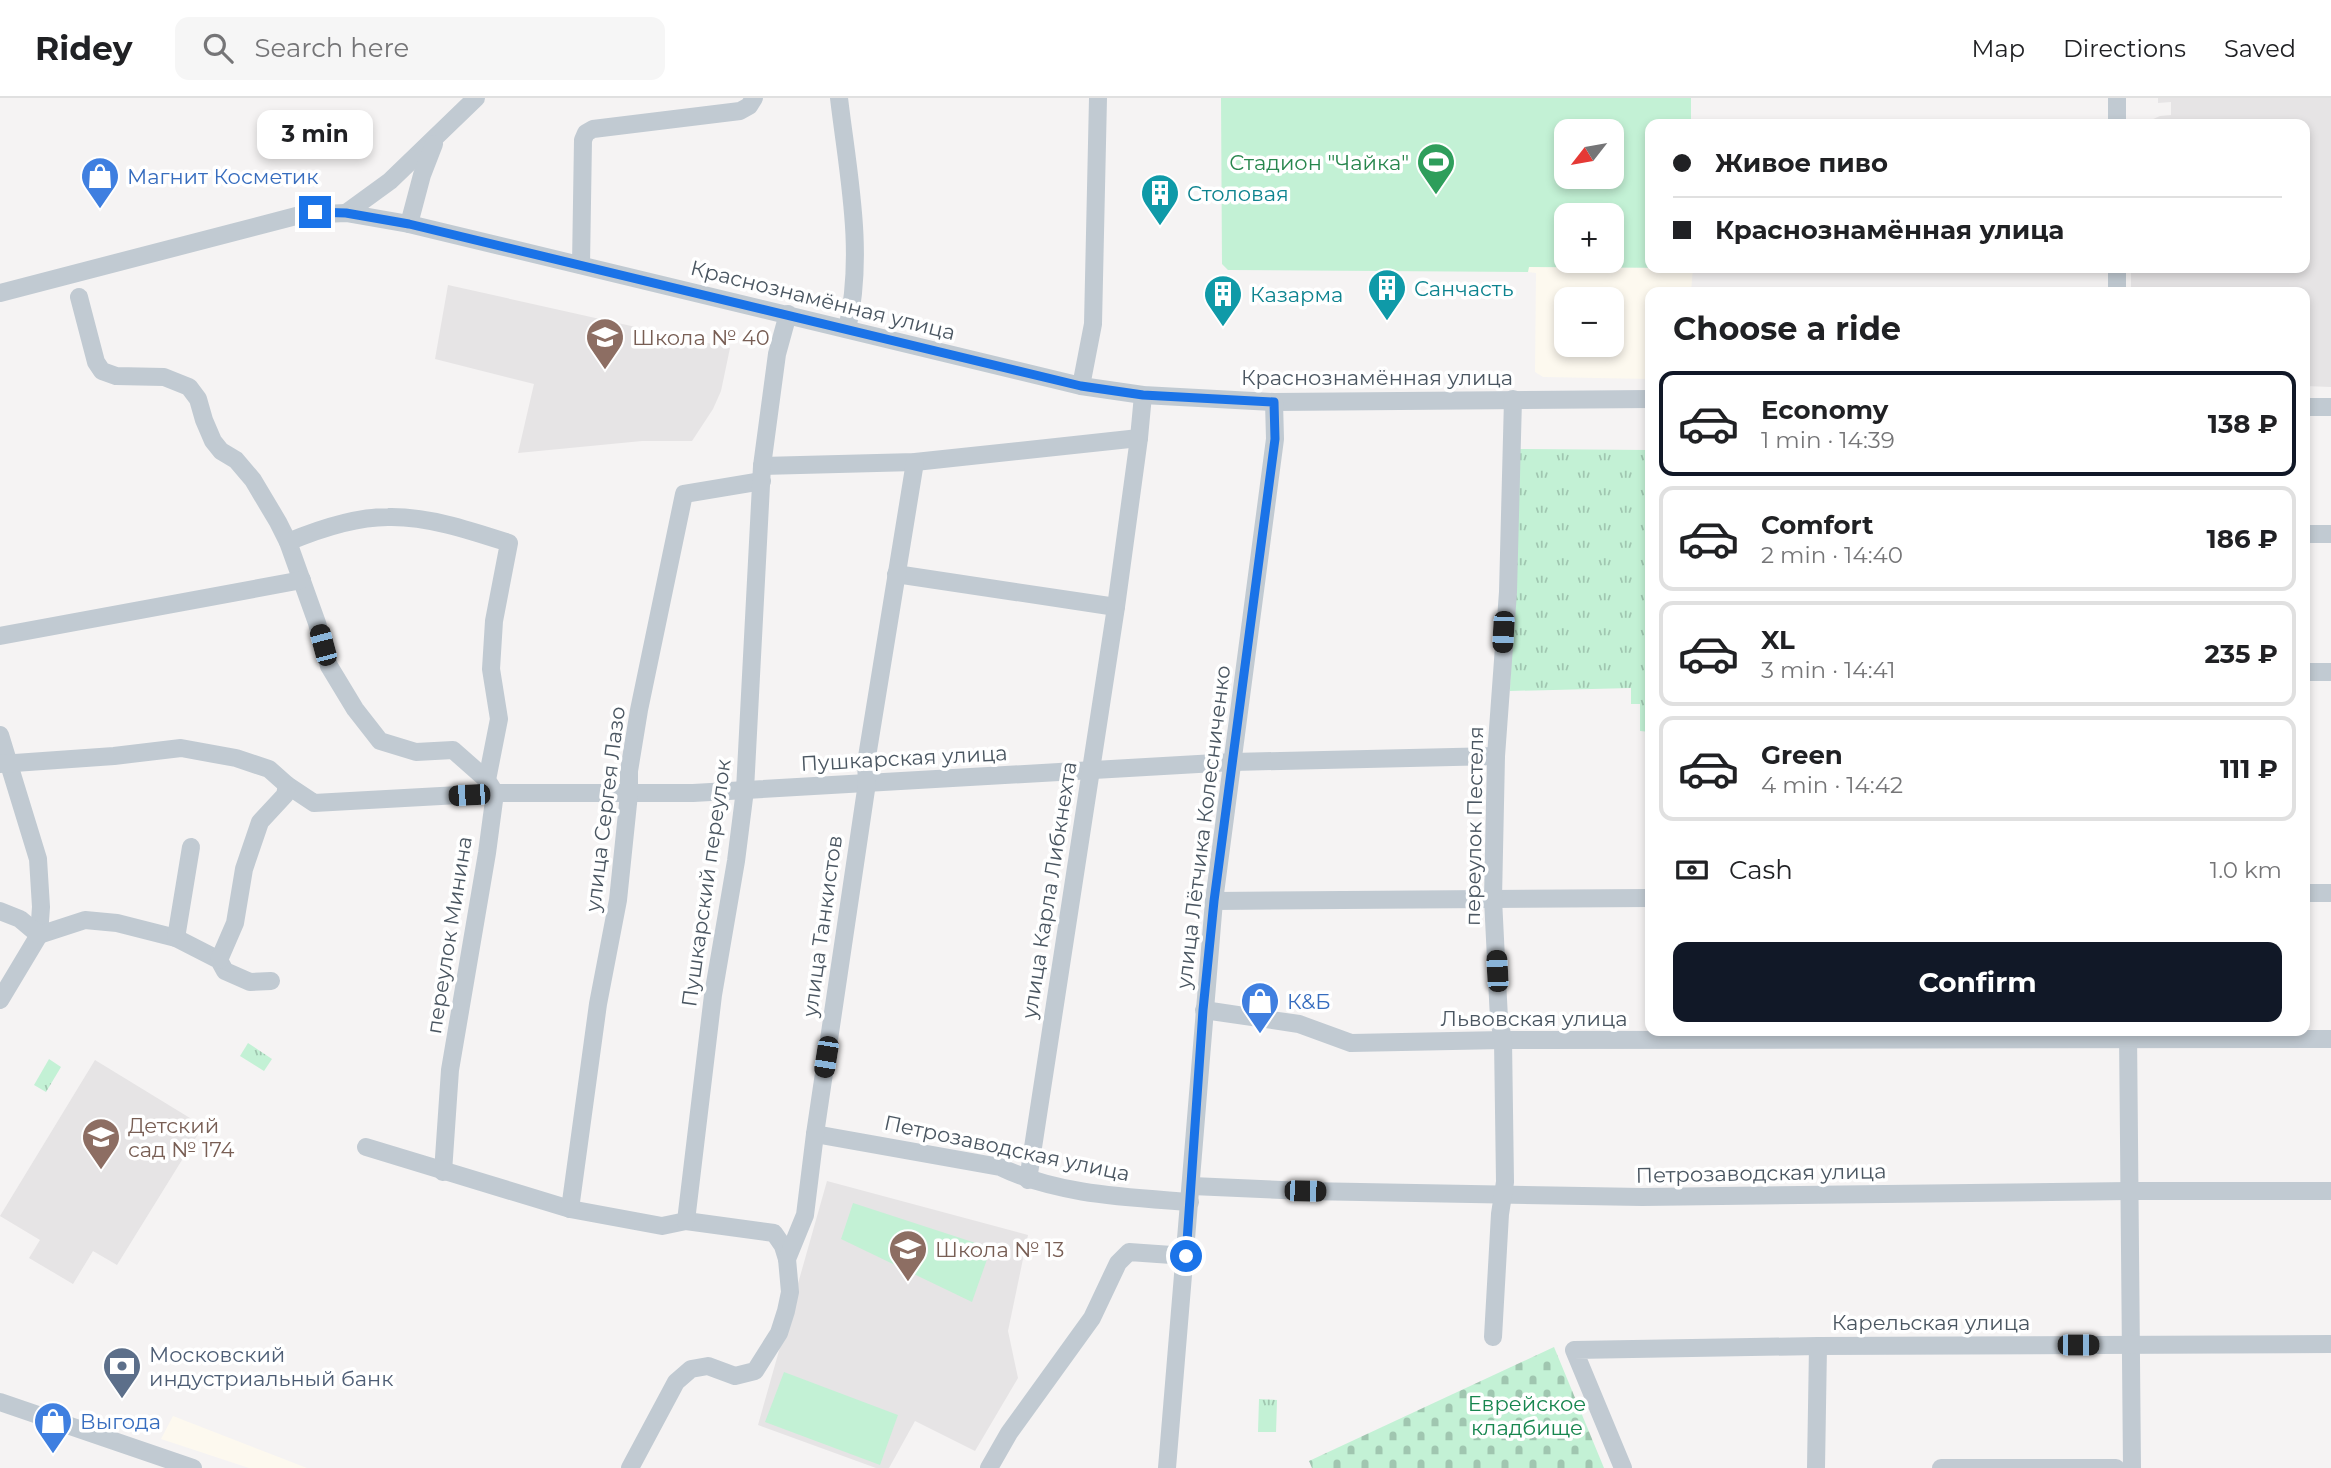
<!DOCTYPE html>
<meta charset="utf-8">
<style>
body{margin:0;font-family:Montserrat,sans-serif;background:#f6f6f6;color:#202124;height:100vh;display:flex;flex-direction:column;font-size:26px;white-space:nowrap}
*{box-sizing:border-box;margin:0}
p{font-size:23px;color:#757577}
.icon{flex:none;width:38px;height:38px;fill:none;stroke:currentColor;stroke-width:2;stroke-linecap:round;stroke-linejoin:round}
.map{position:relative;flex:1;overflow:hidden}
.details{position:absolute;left:1645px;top:189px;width:665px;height:749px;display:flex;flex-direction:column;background:#fff;border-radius:14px;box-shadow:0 4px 10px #0003}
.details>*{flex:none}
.banner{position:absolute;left:1645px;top:21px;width:665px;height:154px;border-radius:14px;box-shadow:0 4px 10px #0003;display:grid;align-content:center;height:154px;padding:0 28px;background:#fff}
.needle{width:46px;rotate:239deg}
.buttons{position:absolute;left:1554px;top:21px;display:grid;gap:14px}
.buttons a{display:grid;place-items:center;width:70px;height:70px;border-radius:14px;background:#fff;box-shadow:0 4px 10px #0003;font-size:35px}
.end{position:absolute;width:32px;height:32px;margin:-16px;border:9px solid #1a73e8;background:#fff;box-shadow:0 0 0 4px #fff}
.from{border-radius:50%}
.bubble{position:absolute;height:49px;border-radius:14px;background:#fff;box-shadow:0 4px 10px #0003;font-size:23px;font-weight:700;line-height:49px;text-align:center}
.car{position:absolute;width:21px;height:42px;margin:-21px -10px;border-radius:9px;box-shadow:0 0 5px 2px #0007;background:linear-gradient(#222 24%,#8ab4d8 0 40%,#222 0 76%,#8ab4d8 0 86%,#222 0)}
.banner b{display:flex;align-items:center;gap:24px;height:66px;font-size:26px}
.banner b+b{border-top:2px solid #e0e0e0}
.banner i{width:18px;height:18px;background:#202124}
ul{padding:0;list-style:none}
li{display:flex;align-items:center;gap:21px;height:105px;margin:0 14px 10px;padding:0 14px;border:4px solid #e0e0e0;border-radius:14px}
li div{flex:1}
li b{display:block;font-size:26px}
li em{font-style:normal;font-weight:700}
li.selected{border-color:#111827}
li>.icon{width:63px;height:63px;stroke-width:1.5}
h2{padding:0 28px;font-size:32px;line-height:84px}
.pay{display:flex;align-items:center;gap:18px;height:77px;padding:0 28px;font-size:26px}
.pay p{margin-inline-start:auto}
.action{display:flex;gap:14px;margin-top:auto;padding:14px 28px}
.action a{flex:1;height:80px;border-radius:14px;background:#111827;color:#fff;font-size:28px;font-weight:700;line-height:80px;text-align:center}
header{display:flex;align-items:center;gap:42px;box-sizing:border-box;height:98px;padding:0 35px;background:#fff;border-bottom:2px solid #e0e0e0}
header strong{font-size:33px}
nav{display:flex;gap:38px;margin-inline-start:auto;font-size:24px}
.search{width:490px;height:63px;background:#f6f6f6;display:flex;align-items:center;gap:18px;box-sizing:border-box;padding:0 24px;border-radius:14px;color:#757577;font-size:26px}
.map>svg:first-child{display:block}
.commercial{fill:#fdf9ef;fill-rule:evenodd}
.education{fill:#e6e4e5}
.cemetery{fill:url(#cemetery-stones)}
.park{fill:url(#park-tufts)}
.pitch{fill:#c3f1d5;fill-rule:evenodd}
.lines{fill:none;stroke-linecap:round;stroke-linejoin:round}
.minor{stroke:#c1cad2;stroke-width:18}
.route{stroke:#1a73e8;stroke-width:9}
.labels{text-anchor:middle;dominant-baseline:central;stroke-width:7;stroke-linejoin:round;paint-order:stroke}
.leisure-label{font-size:21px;fill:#27864d;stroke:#fff;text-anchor:end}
.shop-label{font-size:21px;fill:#366cbe;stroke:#fff;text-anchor:start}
.culture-label{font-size:21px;fill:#0d838f;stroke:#fff;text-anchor:start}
.street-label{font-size:21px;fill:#4a5661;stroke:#fff}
.education-label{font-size:21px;fill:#785e54;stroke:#fff;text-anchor:start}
.service-label{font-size:21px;fill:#4e5e75;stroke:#fff;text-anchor:start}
.park-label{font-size:21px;fill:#17864f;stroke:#fff}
</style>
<header>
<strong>Ridey</strong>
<div class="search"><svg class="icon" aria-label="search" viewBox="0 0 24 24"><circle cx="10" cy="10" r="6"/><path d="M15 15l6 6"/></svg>Search here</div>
<nav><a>Map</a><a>Directions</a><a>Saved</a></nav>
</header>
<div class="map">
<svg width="2331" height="1370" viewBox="0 0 2331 1370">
<defs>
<pattern id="cemetery-stones" width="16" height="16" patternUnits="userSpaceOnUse" patternTransform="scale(1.75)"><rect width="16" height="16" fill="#c3f1d5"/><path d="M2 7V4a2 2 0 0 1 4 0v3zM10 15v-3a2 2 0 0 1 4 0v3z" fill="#a0c6b0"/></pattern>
<pattern id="park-tufts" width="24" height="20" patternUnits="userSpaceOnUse" patternTransform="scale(1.75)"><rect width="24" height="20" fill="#c3f1d5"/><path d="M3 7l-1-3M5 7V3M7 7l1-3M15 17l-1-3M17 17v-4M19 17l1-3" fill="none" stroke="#a0c6b0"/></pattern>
</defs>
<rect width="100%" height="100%" fill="#f5f3f3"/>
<g class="commercial">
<path d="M1528,169L1693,170L1691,194H1650V281L1543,279L1535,274L1536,175L1528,174ZM1566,201H1612V247H1566Z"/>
<path d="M173,1318L307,1370H308H249L161,1341Z"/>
</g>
<g class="education">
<path d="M2158,0H2331V289L2305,288V194H2131V170H2305V26H2142L2160,18L2171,17V4L2158,5Z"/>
<path d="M448,187L730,250L721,293L713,311L692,343H642L518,355L534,286L435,261Z"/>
<path d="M95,962L203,1028L117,1167L93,1153L73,1186L29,1160L40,1142L0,1118Z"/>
<path d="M827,1083L1028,1137L1008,1233L1018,1280L975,1353L915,1323L889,1370H876L758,1327Z"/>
</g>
<path class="cemetery" d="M1554,1249L1604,1370H1312L1309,1363Z"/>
<g class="park">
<path d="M1516,351L1650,352V634L1640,633V606H1631V590L1510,593Z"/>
<path d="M248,945L272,961L264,973L240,958Z"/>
<path d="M49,961L61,969L46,994L34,987Z"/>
<path d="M1259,1301L1277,1302L1276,1334H1258Z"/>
</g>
<g class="pitch">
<path d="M1221,0H1691V26H1650V170H1691L1529,169L1528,174L1228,172L1222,166ZM1566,33H1612V79H1566ZM1612,117V163H1566V117Z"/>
<path d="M853,1105L991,1150L972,1204L841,1141Z"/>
<path d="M784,1274L898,1317L880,1367L765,1324Z"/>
</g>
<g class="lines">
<g class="minor">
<path d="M839,0C848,76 865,155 847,231"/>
<path d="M2117,26V0"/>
<path d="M346,115L390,83L476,0"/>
<path d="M409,126L422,77L434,46"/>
<path d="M581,167L583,42L586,35L593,31L740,13L749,8L754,0"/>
<path d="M2117,170V194"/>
<path d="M0,195L300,117L346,115L409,126L1081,288L1143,297L1274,304L1650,301"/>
<path d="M79,199L96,264L102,273L116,278L164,279L189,289L198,301L204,322L213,343L221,353L236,362L253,382L278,424L288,444L317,525L329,568L355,611L380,643L416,654L453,652L487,682"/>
<path d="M1081,288L1093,226L1098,0"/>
<path d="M2305,309H2331"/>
<path d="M762,368L915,364L1139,340"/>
<path d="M2305,436H2331"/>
<path d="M288,444C319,431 354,419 388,419C428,418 472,433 509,445L494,523L491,571L499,621L487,682L495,695L487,755L450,972L443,1074"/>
<path d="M896,476L1116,509"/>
<path d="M0,538L302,482"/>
<path d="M2305,574H2331"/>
<path d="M0,637L38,761L41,809L39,837L0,902"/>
<path d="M0,666L114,658L181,650L236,660L269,671L287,687L314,705L495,695H693L1233,664L1496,658"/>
<path d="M2305,795H2331"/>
<path d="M1214,803L1650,800"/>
<path d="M0,813L20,821L39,837L85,822L117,825L176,840L219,862L225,873L250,884L271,883"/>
<path d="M176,840L191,749"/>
<path d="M219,862L235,825L244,771L260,724L285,697L287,687"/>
<path d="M1204,912L1299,926L1351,945L1503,942L2331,941"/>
<path d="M2128,933L2132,1370"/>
<path d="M815,1036L1000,1069C1058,1097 1126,1099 1190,1104"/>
<path d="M366,1049L570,1111L662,1128L686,1123L774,1135L783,1148L787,1161"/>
<path d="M1028,1082L1116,509L1139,340L1143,297"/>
<path d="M1192,1088L1305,1093L1642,1099L2129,1093H2331"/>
<path d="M570,1111L598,906L618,802L629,696V673L639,612L684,396L762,383"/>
<path d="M686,1123L713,897L736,763L745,692L762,368L777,256L788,216"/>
<path d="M1493,1239L1500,1116L1505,1084L1503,942L1499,921L1493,801L1496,658L1508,494L1513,301"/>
<path d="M0,1304L193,1370"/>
<path d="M630,1370L676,1284L691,1271L708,1268L735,1278L755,1273L779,1235L786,1213L790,1194L787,1161L805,1117L815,1036L867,685L866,665L915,364"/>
<path d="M989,1370L1009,1335L1092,1220L1118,1165L1129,1154L1186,1158"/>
<path d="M1167,1370L1214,803L1275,341L1274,304"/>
<path d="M1623,1370L1574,1252L1818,1248L2331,1246"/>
<path d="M1816,1370L1818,1248"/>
<path d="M1941,1370H2116"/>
</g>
</g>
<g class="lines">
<path class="route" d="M315,114L346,115L409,126L1081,288L1143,297L1274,304L1275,341L1214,803L1203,912L1186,1158"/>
</g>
<defs>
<symbol id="stadium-pin" viewBox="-11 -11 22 30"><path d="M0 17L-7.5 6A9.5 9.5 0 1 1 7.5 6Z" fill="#2e9e5b" stroke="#fff"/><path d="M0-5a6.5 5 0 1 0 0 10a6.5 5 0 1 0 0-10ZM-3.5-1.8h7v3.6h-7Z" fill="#fff"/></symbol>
<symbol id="shop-pin" viewBox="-11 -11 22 30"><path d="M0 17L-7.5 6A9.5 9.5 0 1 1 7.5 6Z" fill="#3f7fe0" stroke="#fff"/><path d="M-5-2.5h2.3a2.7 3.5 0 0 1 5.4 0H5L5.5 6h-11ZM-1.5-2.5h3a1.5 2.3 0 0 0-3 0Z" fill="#fff"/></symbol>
<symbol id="building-pin" viewBox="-11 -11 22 30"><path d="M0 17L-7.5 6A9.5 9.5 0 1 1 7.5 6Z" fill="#0f9aa8" stroke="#fff"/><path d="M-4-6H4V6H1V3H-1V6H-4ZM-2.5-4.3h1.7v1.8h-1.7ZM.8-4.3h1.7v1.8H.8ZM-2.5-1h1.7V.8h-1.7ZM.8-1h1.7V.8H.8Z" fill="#fff"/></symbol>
<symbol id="school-pin" viewBox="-11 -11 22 30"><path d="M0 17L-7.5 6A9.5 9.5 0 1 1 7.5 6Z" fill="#8d6e63" stroke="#fff"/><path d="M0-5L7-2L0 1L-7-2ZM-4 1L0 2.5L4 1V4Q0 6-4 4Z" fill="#fff"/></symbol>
<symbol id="bank-pin" viewBox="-11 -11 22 30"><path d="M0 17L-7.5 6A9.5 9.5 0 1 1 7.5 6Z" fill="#5c6f8a" stroke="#fff"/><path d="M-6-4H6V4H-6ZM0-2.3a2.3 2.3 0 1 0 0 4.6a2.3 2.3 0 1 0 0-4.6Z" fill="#fff"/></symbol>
</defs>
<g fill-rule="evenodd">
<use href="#stadium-pin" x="1414" y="42" width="44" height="60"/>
<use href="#shop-pin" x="78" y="56" width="44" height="60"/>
<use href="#building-pin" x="1138" y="73" width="44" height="60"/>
<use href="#building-pin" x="1365" y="168" width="44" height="60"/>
<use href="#building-pin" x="1201" y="174" width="44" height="60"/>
<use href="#school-pin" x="583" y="217" width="44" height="60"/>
<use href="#shop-pin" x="1238" y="881" width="44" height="60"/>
<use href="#school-pin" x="79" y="1017" width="44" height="60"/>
<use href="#school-pin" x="886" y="1129" width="44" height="60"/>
<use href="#bank-pin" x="100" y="1246" width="44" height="60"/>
<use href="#shop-pin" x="31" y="1301" width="44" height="60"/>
</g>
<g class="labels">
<g class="leisure-label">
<text x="1409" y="64">Стадион "Чайка"</text>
</g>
<g class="shop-label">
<text x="127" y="78">Магнит Косметик</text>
<text x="1287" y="903">К&amp;Б</text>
<text x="80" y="1323">Выгода</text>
</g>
<g class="culture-label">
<text x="1187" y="95">Столовая</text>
<text x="1414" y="190">Санчасть</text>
<text x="1250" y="196">Казарма</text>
</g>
<g class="street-label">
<text transform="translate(823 202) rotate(14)">Краснознамённая улица</text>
<text x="1377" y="279">Краснознамённая улица</text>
<text transform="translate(904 660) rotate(-3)">Пушкарская улица</text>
<text transform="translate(605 711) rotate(-83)">улица Сергея Лазо</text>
<text transform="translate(1474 728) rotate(-89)">переулок Пестеля</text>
<text transform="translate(1203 729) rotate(-83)">улица Лётчика Колесниченко</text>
<text transform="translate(706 785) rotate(-82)">Пушкарский переулок</text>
<text transform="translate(1049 792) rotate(-81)">улица Карла Либкнехта</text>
<text transform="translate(822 828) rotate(-82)">улица Танкистов</text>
<text transform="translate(449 837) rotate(-81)">переулок Минина</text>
<text x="1534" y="920">Львовская улица</text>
<text transform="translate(1007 1050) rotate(12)">Петрозаводская улица</text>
<text transform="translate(1761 1075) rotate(-1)">Петрозаводская улица</text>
<text x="1931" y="1224">Карельская улица</text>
</g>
<g class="education-label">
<text x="632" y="239">Школа № 40</text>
<text x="128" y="1027">Детский<tspan x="128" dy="24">сад № 174</tspan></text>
<text x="935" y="1151">Школа № 13</text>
</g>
<g class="service-label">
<text x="149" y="1256">Московский<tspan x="149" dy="24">индустриальный банк</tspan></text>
</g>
<g class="park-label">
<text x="1527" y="1305">Еврейское<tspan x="1527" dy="24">кладбище</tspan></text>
</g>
</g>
</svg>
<div class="buttons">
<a><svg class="needle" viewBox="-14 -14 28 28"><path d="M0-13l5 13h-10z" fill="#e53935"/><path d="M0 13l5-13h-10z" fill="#757577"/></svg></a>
<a>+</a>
<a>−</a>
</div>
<i class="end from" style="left:1186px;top:1158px"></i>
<i class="end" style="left:315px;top:114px"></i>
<div class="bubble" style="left:257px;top:12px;width:116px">3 min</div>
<i class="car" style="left:1503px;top:534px;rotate:183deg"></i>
<i class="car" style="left:323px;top:547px;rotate:345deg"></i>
<i class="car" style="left:469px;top:697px;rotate:267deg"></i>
<i class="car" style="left:1497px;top:873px;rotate:357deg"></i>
<i class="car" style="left:826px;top:959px;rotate:189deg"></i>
<i class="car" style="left:1305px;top:1093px;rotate:91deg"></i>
<i class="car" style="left:2078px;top:1247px;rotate:90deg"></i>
<div class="banner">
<b><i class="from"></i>Живое пиво</b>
<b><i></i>Краснознамённая улица</b>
</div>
<section class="details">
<h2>Choose a ride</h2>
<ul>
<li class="selected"><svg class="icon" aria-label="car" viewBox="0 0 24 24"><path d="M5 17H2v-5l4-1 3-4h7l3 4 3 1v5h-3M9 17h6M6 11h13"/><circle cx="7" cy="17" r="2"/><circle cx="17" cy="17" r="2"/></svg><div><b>Economy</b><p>1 min · 14:39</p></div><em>138 ₽</em></li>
<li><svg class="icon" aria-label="car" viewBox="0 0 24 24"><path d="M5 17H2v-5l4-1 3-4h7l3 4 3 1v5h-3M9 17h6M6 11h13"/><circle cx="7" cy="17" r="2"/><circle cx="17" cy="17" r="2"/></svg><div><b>Comfort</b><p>2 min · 14:40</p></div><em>186 ₽</em></li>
<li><svg class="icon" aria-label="car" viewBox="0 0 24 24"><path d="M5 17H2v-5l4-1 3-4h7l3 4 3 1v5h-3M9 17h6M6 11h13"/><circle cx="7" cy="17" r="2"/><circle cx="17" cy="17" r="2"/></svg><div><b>XL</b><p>3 min · 14:41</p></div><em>235 ₽</em></li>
<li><svg class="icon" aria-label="car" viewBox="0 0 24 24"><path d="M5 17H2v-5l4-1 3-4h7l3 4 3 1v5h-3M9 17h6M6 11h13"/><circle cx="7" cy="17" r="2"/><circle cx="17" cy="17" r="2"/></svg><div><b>Green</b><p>4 min · 14:42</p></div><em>111 ₽</em></li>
</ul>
<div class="pay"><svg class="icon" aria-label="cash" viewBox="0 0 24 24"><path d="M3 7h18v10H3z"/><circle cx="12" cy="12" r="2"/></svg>Cash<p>1.0 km</p></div>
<div class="action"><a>Confirm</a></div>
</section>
</div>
